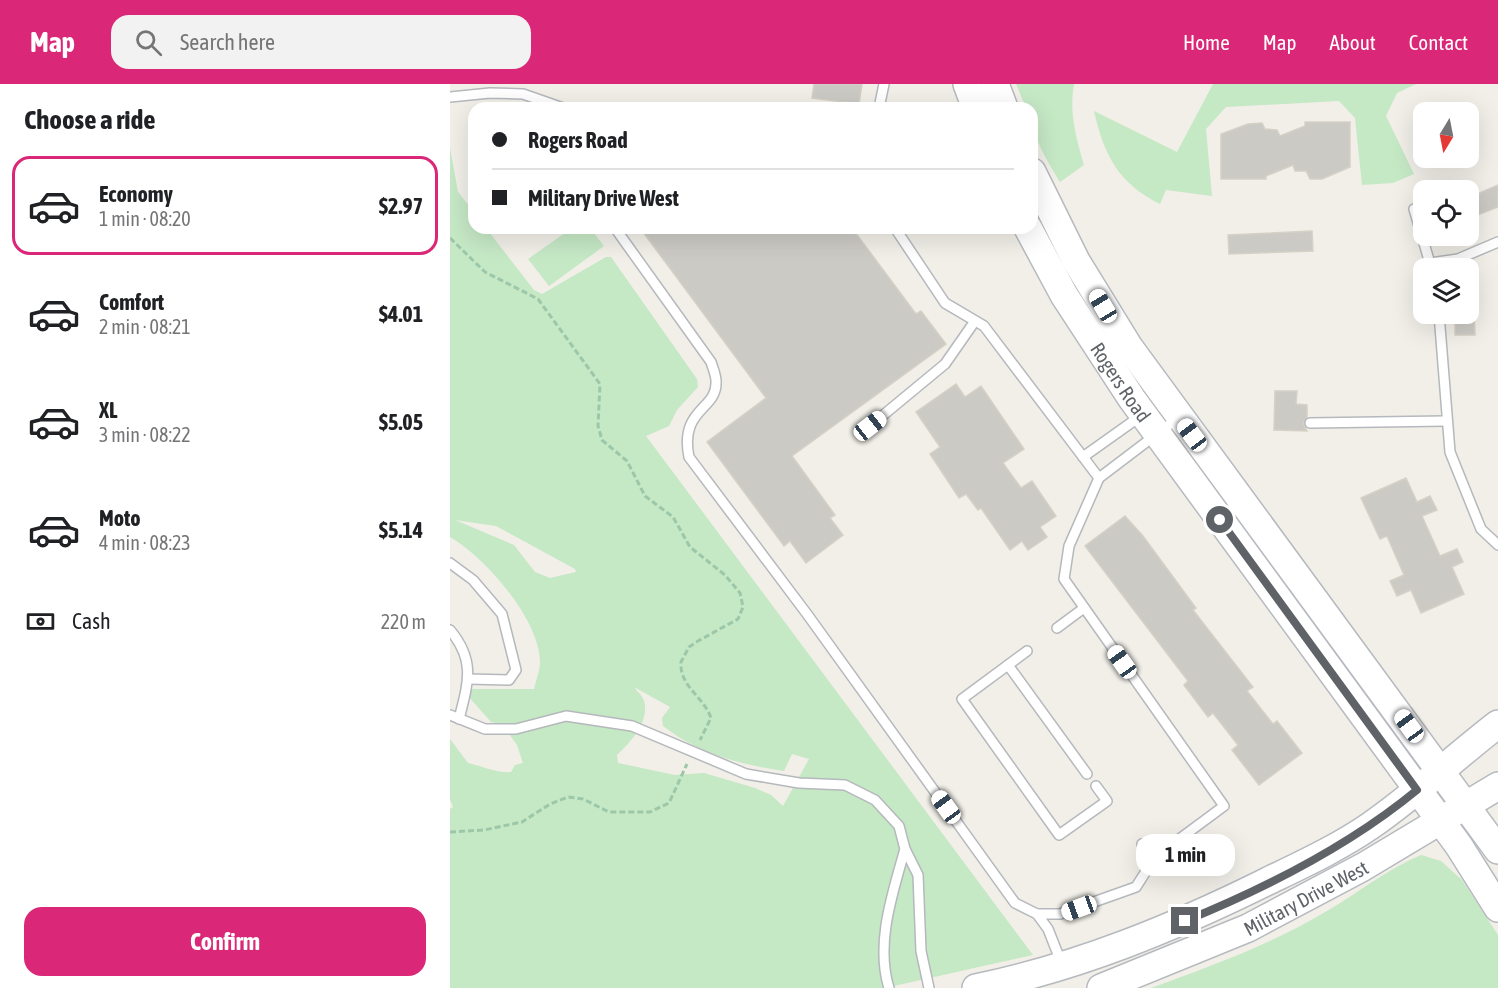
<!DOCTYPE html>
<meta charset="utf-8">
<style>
body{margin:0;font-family:"Asap Condensed",sans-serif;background:#f2f2f2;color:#202124;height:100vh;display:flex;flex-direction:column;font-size:22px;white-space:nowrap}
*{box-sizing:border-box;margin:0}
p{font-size:20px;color:#757577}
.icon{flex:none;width:33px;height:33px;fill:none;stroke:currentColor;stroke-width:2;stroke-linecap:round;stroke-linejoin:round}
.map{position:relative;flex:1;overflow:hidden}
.panel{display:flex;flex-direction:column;background:#fff;width:450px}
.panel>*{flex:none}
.hud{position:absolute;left:18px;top:18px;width:570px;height:132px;border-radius:18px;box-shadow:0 6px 24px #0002;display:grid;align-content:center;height:132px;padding:0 24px;background:#fff}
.needle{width:39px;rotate:190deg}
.buttons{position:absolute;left:963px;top:18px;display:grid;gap:12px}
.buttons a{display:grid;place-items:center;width:66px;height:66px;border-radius:12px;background:#fff;box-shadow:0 6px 24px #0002;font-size:30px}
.end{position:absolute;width:27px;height:27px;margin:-14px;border:8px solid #5f6368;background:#fff;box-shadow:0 0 0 3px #fff}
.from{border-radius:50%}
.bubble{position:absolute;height:42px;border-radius:18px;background:#fff;box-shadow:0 6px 24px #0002;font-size:20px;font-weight:700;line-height:42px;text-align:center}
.car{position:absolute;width:18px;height:36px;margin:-18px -9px;border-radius:8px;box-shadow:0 0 4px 2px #0007;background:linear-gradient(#fff 24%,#345 0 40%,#fff 0 76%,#345 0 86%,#fff 0)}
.hud b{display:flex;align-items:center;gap:21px;height:57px;font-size:22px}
.hud b+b{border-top:2px solid #e0e0e0}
.hud i{width:15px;height:15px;background:#202124}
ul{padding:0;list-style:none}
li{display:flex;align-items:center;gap:18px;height:99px;margin:0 12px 9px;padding:0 12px;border:3px solid transparent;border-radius:18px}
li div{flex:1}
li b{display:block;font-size:22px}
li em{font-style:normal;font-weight:700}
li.current{border-color:#db2777}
li>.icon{width:54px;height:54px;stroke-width:1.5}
h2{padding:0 24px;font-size:27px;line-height:72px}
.pay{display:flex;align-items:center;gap:15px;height:66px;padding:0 24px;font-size:22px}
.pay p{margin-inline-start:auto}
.cta{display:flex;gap:12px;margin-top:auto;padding:12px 24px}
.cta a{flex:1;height:69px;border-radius:18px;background:#db2777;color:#fff;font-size:24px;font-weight:700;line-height:69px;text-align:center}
header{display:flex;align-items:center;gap:36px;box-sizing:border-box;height:84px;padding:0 30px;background:#db2777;color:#fff}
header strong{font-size:28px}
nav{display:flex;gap:33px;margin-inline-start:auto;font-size:21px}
.search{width:420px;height:54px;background:#f2f2f2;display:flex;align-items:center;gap:15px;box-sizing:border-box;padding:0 21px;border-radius:18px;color:#757577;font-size:22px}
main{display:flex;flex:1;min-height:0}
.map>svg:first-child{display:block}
.green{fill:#c5e8c5;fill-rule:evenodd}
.building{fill:#cccac5;stroke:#d6d1c6;stroke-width:1.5}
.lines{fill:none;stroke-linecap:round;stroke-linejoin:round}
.service-casing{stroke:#b5b8bc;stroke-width:12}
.secondary-casing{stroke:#b6babf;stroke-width:30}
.path{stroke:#9cc7a9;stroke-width:3;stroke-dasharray:6 3;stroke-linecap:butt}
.service{stroke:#fff;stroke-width:9}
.secondary{stroke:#fff;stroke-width:27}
.route{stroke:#5f6368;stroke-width:8}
.labels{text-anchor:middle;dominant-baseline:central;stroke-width:4.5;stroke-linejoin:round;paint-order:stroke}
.street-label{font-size:20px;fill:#5f6368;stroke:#fff}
</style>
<header>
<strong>Map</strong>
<div class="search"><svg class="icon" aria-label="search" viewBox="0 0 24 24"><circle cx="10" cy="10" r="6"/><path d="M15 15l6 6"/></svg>Search here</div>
<nav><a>Home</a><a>Map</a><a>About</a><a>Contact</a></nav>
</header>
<main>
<section class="panel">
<h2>Choose a ride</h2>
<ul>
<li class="current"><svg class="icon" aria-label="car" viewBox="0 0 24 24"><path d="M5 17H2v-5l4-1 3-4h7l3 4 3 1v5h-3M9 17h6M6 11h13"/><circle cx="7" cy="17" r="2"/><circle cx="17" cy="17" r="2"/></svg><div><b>Economy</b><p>1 min · 08:20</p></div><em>$2.97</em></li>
<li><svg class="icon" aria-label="car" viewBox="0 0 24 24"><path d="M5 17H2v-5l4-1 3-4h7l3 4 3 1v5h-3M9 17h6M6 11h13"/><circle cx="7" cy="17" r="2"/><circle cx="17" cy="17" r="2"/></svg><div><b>Comfort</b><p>2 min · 08:21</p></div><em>$4.01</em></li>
<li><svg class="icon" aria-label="car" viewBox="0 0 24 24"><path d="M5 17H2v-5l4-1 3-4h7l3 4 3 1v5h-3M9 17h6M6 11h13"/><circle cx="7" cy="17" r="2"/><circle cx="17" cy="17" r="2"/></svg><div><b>XL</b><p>3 min · 08:22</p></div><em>$5.05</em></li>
<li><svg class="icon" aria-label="car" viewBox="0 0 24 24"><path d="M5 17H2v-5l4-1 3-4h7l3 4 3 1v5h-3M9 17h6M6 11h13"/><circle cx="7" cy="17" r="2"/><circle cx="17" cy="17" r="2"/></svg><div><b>Moto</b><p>4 min · 08:23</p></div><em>$5.14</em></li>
</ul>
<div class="pay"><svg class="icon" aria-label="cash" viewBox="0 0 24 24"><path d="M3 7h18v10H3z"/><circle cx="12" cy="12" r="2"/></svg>Cash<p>220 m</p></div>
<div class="cta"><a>Confirm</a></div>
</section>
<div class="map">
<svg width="1048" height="904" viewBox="0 0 1048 904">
<rect width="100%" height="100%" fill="#f1efe8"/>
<g class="green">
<path d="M566,0H624C619,29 626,53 634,81L610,98C595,73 582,54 582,24H576Z"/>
<path d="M763,0H966L947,9L936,32L964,90L943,99L912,101L905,34L889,17L776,23L756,45L762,112L716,106L710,120C668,99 654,71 644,27L727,68Z"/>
<path d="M0,64L8,108L24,128V144H36L84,206L92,210L156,173H161L247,295L248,303L227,326L219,342L196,352L583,871L435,904H0V725L3,723L0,715V655L18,679C31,682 50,690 61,688L65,681L73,679L67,661L52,640L41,638L19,613L22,605H84C86,597 90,586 90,578C90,536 35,473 0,453ZM5,436L46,442L125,485L126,488L100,494L85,488L64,461ZM184,603L220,623L212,634L213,642C247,669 291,681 334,687L342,670L359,675L333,722L321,711L305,704L254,689L225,691L168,679L167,671C181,658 206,630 190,610C188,608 186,606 184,603Z"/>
<path d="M122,144H140L154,162L99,202L78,175Z"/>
<path d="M971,771L991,777L1012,796L1048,851V904H701C761,882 822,860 877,827C908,809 937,785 971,771Z"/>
</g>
<g class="building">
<path d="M364,0H412L409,20L362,14Z"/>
<path d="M855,38H900V83L872,95H860L856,87H845L843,81L816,92V95H771V50L798,40L812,39L815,45L827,46L830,52L855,42Z"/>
<path d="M1048,101V123L1025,132L1018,114Z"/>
<path d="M190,144H402L466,230L471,227L496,260L342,372L385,431L380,434L393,451L356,479L340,457L334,462L257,358L316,314Z"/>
<path d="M862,147L863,167L779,170L778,151Z"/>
<path d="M1005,230H1024L1025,251H1005Z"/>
<path d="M506,300L515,313L531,302L574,365L553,379L571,404L582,397L606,432L590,443L597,453L578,466L572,457L560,466L531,424L528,426L516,410L509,414L480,370L490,363L466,328Z"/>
<path d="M825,307H847L846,320L857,321V333L853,339L857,347L824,346Z"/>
<path d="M956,394L967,418L980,412L987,426L972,432L990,472L1007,465L1013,478L1002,483L1014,510L971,529L961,506L947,512L940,497L954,491L937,452L930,455L911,414Z"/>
<path d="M675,432L693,452L746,524L743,526L803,603L797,607L823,640L827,637L852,669L809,701L782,666L788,661L763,629L758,633L734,601L738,597L635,462Z"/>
</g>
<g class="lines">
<defs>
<g id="service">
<path d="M0,13L40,9L73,10L113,24"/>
<path d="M429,24L434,0"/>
<path d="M964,125L981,183"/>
<path d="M165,144L261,278C263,284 266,291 266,297C268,326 229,324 239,373L357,530L565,819L587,830"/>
<path d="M445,144L495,219L534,242L649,394L619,462L614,495L774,722L705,773L686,803L610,830H587L598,845L611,878"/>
<path d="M980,179L1008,175L1048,158"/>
<path d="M989,230L1000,368L1031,445L1048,461"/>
<path d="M860,339L995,337"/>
<path d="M420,342L495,280L525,237"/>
<path d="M633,373L692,331"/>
<path d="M649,394L728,334"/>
<path d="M0,479L23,496L52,530L66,586L59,596L18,595"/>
<path d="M607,544L634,524"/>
<path d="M0,546C26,577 18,599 9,635"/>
<path d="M577,567L512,615L609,751L657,717L646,702"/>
<path d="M558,581L637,690"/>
<path d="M0,631L35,645H66L116,632L182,642L296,690L349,699L395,701L425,716L449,742L455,765L468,791L471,867L479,904"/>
<path d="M692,760L704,774"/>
<path d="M439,904C425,859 443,808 455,765"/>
</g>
<g id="secondary">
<path d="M517,0L526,24"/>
<path d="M545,0L554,24"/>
<path d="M582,88L626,177L679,263L1048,766"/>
<path id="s1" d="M578,144L614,211L682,315L1009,762L1048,824"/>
<path d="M526,904C628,883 723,844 816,798C851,781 888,764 920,742C965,711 1005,673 1048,640"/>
<path id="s2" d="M651,904L798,844L913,783L1048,702"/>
</g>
</defs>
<use href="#service" class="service-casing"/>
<use href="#secondary" class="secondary-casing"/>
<g class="path">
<path d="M0,154L35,188L88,215L150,300L148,342L152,356L177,377L195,412L223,433L240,463L275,491L290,509L293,523L288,535L248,557L239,563L231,578C229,602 254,613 261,634L250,656"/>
<path d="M0,748L34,746L72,738L100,720L118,713L133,715L159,728H200L219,719L237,680"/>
</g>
<use href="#service" class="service"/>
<use href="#secondary" class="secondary"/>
</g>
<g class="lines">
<path class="route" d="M735,837C816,804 899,762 967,706L770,436"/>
</g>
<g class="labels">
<g class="street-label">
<text stroke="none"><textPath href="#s1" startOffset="180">Rogers Road</textPath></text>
<text stroke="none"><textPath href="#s2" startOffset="224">Military Drive West</textPath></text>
</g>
</g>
</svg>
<div class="buttons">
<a><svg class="needle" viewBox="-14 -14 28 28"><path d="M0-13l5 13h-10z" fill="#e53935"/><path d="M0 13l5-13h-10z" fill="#757577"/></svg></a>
<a><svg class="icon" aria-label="locate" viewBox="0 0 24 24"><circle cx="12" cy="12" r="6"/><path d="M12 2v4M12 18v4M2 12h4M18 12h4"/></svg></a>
<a><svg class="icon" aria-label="layers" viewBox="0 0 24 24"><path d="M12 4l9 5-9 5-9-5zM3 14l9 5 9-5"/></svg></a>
</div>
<i class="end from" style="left:770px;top:436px"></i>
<i class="end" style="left:735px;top:837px"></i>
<div class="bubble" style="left:686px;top:750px;width:99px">1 min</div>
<i class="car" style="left:653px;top:222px;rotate:329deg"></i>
<i class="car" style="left:420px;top:342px;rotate:52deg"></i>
<i class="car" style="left:742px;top:351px;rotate:323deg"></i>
<i class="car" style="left:672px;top:578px;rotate:325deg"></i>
<i class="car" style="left:959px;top:642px;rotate:324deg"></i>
<i class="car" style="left:496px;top:723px;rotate:324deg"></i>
<i class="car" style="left:629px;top:824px;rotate:250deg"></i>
<div class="hud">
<b><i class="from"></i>Rogers Road</b>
<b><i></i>Military Drive West</b>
</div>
</div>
</main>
